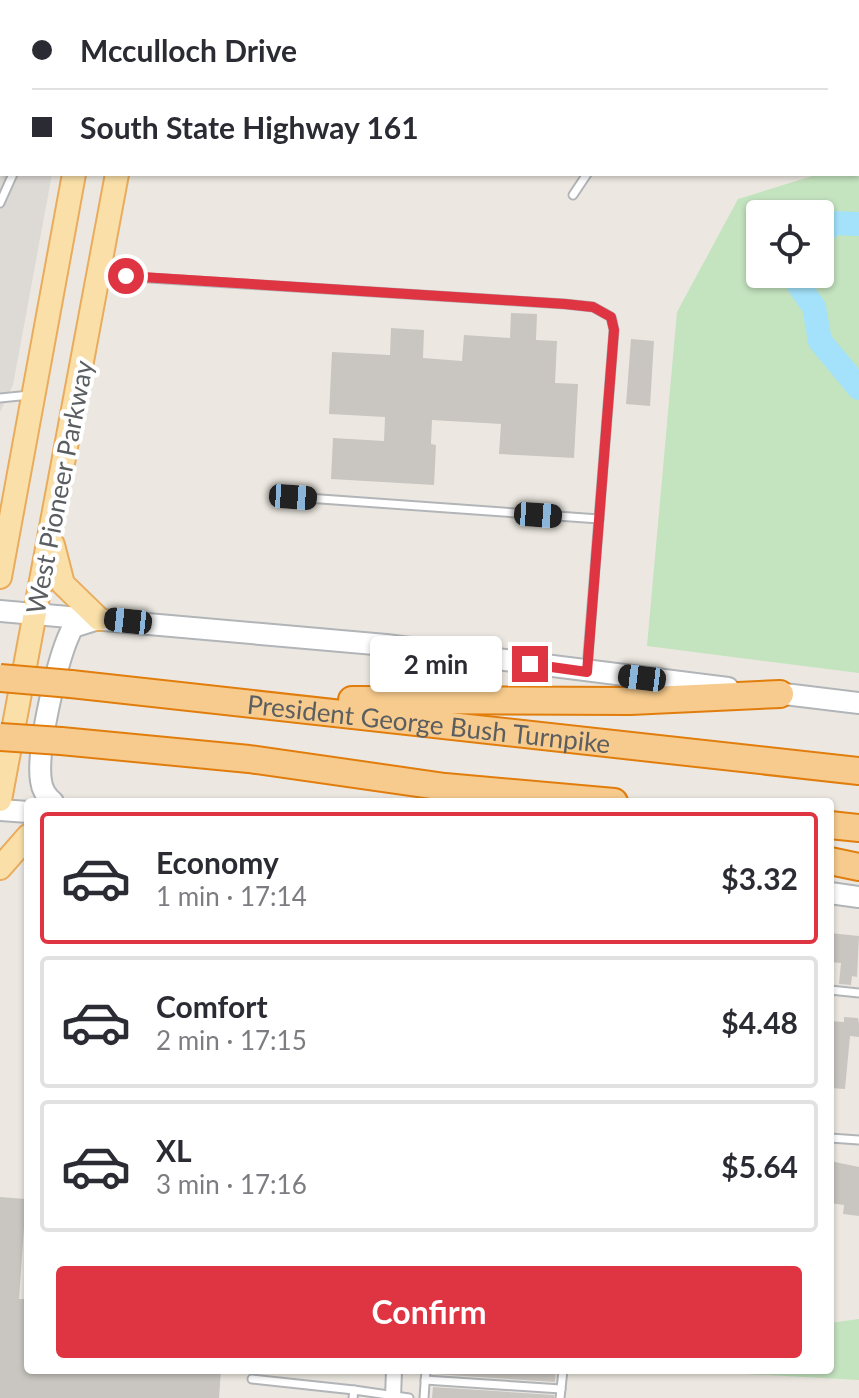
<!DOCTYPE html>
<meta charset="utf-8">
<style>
body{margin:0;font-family:Lato,sans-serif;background:#f2f2f3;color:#2b2b33;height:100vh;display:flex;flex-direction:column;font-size:30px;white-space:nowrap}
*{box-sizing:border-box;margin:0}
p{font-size:26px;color:#7c7c81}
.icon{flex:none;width:44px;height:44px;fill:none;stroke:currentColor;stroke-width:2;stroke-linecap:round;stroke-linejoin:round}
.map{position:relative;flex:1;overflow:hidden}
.details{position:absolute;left:24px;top:798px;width:810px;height:576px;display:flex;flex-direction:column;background:#fff;border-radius:8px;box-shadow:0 2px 6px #0004}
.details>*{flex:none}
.hud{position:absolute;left:0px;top:0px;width:860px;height:176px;box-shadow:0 2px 6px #0004;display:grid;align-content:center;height:176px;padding:0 32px;background:#fff}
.fabs{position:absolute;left:746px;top:200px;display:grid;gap:16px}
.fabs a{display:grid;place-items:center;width:88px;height:88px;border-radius:8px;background:#fff;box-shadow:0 2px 6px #0004;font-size:40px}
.end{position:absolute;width:36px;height:36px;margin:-18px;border:10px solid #df3442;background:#fff;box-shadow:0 0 0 4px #fff}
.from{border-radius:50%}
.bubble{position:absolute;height:56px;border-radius:8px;background:#fff;box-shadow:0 2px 6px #0004;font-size:26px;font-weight:700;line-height:56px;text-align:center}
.car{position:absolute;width:24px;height:48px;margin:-24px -12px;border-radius:10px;box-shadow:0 0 6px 2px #0007;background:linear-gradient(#222 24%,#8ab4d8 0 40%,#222 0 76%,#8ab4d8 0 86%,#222 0)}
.hud b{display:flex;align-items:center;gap:28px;height:76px;font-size:30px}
.hud b+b{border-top:2px solid #e1e1e2}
.hud i{width:20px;height:20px;background:#2b2b33}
ul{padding:14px 0 0;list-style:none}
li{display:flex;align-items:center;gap:24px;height:132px;margin:0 16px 12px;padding:0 16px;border:4px solid #e1e1e2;border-radius:8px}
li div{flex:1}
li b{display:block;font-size:30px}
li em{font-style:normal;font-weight:700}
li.on{border-color:#df3442}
li>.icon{width:72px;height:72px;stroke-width:1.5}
.primary-button{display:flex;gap:16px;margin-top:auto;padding:16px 32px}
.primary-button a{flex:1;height:92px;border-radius:8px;background:#df3442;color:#fff;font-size:32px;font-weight:700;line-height:92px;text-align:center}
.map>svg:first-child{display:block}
.industrial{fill:#dddad6}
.green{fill:#c4e3bf;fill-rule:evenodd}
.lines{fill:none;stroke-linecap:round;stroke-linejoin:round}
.river{stroke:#a3e2fa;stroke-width:24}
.building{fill:#c9c5c0}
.lane-casing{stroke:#b2b5b8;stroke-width:11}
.street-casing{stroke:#b2b5b8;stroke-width:18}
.secondary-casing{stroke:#b1b5b8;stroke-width:24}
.primary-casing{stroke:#e9ac5d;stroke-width:26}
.highway-casing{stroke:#e17d0c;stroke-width:30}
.lane{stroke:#fff;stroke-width:7}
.street{stroke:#fff;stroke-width:14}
.secondary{stroke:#fff;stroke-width:20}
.primary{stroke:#fae0a8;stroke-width:22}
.highway{stroke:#f7cb8d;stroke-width:26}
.highway-bridge-casing{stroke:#e17d0c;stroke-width:30;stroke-linecap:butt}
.highway-bridge{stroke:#f7cb8d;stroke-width:26}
.route{stroke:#df3442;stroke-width:10}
.labels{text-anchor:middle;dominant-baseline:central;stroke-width:8;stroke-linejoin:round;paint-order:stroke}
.street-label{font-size:26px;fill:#5a5e61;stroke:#fff}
</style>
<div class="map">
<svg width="859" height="1398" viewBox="0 0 859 1398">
<rect width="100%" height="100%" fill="#ece8e1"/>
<path class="industrial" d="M0,0H84L2,2V174H52L13,385L0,412Z"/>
<g class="green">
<path d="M859,152V673L647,646L677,312L738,199L819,174H858ZM760,214H820V274H760Z"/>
<path d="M859,1319V1380L689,1371L830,1370V1323Z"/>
</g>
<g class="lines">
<g class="river">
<path d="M820,234L834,223L859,224"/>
<path d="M799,274L798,284L814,307L820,341L859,388"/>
</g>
</g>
<g class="building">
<path d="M511,313L537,314L536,340L557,341L555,383L578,384L574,458L499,454L501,424L432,420L431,444L436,445L434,485L331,479L333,438L384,441L385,417L329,414L332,352L390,355L391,328L424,330L423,358L462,361L464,335L510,338Z"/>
<path d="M631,339L654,341L650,406L626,404Z"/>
<path d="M830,933L859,936L857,977L852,976L851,985L839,984L841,963L830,962Z"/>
<path d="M844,1017L858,1018L859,1024V1037L850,1036L845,1089L830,1088V1021L844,1022Z"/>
<path d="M830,1161L859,1167V1216L843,1214L844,1205L830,1203Z"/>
<path d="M0,1197L26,1199L19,1299H28V1370H221L219,1398H0Z"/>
<path d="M434,1370H556L555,1382L434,1374Z"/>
<path d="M433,1387L554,1395V1398H432Z"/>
</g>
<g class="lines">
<defs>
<g id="lane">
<path d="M490,0V2"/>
<path d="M35,2L36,0"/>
<path d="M201,2V0"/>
<path d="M629,2L630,0"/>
<path d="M573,195L587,174"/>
<path d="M0,203L13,174"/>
<path d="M101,275L565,304L593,307L611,317L614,330L587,669"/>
<path d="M0,398L30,395"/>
<path d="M293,497L599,519"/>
<path d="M830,990L859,993"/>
<path d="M830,1138L859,1140"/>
<path d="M252,1379L354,1390"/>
<path d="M425,1380L561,1389"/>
<path d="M353,1398L354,1390L409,1398"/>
<path d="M424,1398L426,1370"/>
<path d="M560,1398L563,1370"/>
</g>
<path id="street" d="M393,1398L394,1370"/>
<g id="secondary">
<path d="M0,611L386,645L728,688"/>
<path d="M768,692L859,703"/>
<path d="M53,802C47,797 42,789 41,781C36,750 58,654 73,627L95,620"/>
<path d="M0,810L28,812"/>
<path d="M830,893L859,897"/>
</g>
<g id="primary">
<path d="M108,2V0"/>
<path d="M150,2V0"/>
<path d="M53,545L63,584L99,619"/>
<path d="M0,577L74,174"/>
<path d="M0,800L117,174"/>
<path d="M0,868L28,836"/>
</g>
<g id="highway">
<path id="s1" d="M71,684L859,771"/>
<path d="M352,700L630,701L780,694"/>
<path d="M61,741L249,759L445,787L614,802"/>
<path d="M830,825L859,828"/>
<path d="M830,861L859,867"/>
</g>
</defs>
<use href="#lane" class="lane-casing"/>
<use href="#street" class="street-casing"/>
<use href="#secondary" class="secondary-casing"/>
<use href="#primary" class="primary-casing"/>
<use href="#highway" class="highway-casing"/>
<use href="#lane" class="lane"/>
<use href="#street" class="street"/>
<use href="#secondary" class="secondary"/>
<use href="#primary" class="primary"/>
<use href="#highway" class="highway"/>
<defs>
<g id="highway-bridge">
<path d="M0,678L71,684"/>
<path d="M0,737L61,741"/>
</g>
</defs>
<use href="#highway-bridge" class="highway-bridge-casing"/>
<use href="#highway-bridge" class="highway-bridge"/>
</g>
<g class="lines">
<path class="route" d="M126,276L565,304L593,307L611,317L614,330L587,672L530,664"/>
</g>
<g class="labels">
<g class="street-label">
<text transform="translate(59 487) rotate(-79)">West Pioneer Parkway</text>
<text stroke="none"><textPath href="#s1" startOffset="360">President George Bush Turnpike</textPath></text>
</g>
</g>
</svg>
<div class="fabs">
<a><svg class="icon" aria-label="locate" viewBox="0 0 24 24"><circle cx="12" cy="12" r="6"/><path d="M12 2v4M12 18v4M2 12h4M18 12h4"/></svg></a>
</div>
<i class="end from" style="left:126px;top:276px"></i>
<i class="end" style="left:530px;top:664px"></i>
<div class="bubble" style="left:370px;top:636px;width:132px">2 min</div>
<i class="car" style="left:293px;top:497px;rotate:94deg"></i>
<i class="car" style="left:538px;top:515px;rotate:94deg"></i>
<i class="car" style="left:128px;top:621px;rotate:276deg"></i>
<i class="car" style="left:642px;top:678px;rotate:277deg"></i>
<div class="hud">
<b><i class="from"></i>Mcculloch Drive</b>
<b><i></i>South State Highway 161</b>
</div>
<section class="details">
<ul>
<li class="on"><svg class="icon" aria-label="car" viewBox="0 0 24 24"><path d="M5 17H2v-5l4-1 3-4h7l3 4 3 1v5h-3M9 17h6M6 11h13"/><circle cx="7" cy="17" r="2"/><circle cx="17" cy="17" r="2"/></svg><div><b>Economy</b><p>1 min · 17:14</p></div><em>$3.32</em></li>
<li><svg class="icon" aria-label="car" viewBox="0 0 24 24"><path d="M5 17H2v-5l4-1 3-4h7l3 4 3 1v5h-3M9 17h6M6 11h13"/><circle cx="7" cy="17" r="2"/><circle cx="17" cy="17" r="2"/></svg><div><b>Comfort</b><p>2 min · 17:15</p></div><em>$4.48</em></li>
<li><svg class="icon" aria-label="car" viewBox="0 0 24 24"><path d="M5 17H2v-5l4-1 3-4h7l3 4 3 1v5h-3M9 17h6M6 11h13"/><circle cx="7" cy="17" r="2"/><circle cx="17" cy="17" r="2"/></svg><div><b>XL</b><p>3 min · 17:16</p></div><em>$5.64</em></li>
</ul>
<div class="primary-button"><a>Confirm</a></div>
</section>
</div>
